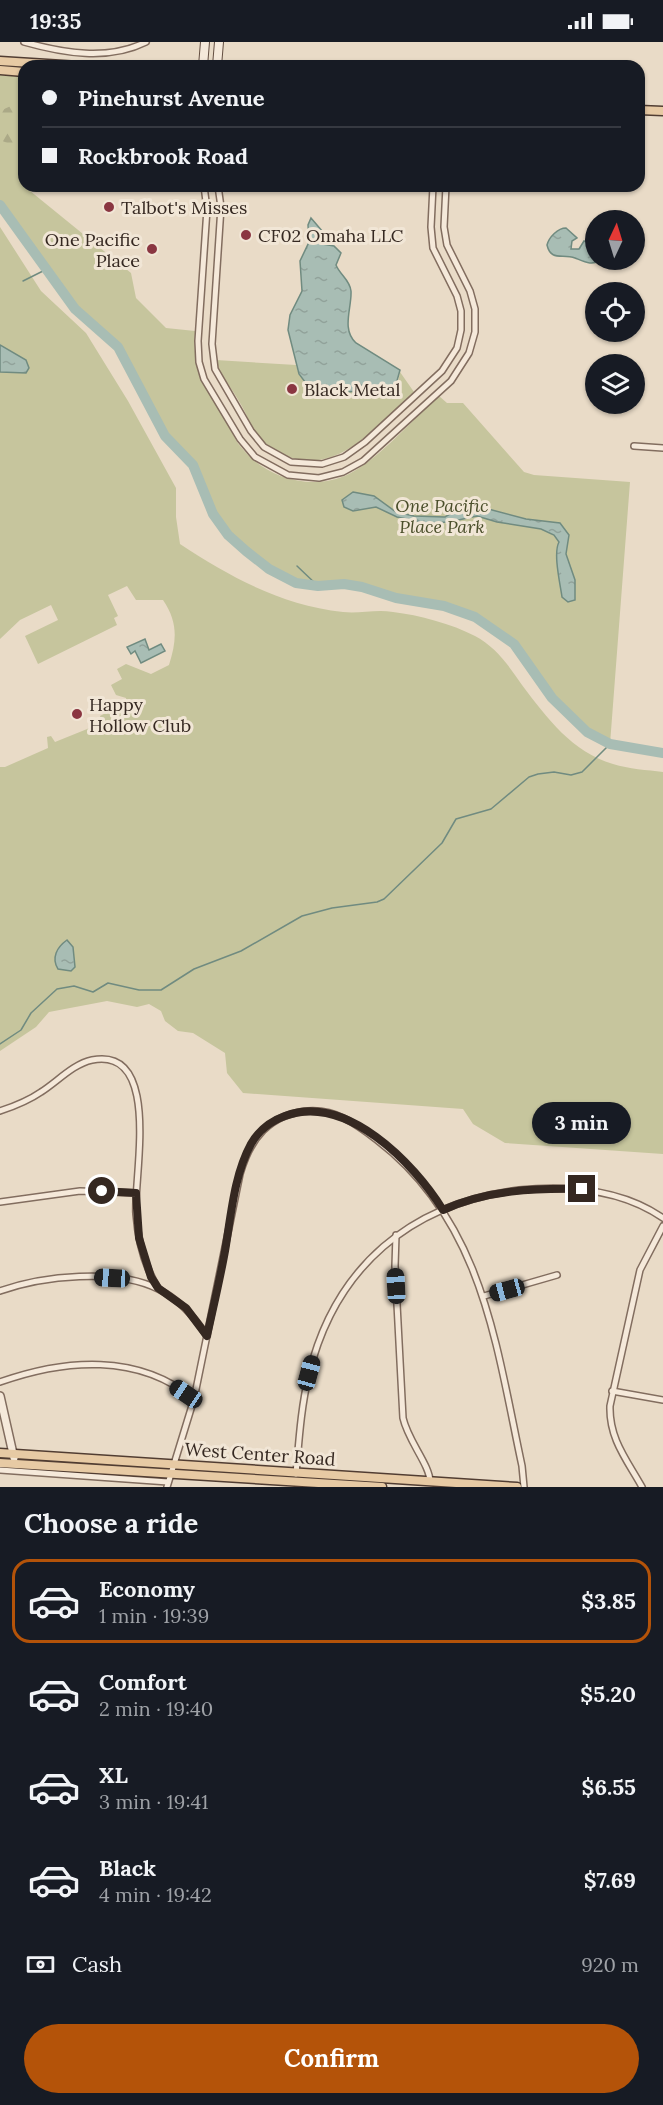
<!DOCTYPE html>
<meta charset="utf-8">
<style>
body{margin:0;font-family:Lora,serif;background:#20242c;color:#f1f3f6;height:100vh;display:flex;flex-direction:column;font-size:22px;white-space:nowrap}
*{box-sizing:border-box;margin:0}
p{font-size:20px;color:#9ea1a6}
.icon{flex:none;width:33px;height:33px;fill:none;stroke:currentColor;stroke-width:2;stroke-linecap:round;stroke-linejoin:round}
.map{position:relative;height:1445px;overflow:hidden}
.side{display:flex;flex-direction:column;background:#171b24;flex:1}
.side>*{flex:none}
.banner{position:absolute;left:18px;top:18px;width:627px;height:132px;border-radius:18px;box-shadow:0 2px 4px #0004;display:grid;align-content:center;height:132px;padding:0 24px;background:#171b24}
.needle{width:39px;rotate:4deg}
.buttons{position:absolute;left:585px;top:168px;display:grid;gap:12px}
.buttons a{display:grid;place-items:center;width:60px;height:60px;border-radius:50%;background:#171b24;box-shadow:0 2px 4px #0004;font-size:30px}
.end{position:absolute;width:27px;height:27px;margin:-14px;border:8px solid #352821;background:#fff;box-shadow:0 0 0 3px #fff}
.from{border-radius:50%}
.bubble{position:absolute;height:42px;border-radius:21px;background:#171b24;box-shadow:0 2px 4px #0004;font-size:20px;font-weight:700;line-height:42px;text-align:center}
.car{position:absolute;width:18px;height:36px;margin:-18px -9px;border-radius:8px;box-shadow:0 0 4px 2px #0007;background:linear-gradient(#222 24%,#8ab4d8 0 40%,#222 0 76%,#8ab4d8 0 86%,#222 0)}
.banner b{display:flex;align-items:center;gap:21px;height:57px;font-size:22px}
.banner b+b{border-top:2px solid #363941}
.banner i{width:15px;height:15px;background:#f1f3f6}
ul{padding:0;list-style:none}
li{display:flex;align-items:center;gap:18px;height:84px;margin:0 12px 9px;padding:0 12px;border:3px solid transparent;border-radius:18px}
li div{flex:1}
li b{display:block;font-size:22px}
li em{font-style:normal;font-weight:700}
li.current{border-color:#b45309}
li>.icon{width:54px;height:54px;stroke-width:1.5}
h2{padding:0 24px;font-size:27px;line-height:72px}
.pay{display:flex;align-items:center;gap:15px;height:66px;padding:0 24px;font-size:22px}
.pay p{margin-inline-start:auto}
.primary-button{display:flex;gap:12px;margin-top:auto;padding:12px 24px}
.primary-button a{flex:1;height:69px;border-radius:36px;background:#b45309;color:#fff;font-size:24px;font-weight:700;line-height:69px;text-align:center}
.status{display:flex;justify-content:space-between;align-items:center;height:42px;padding:0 30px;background:#171b24;direction:ltr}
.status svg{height:16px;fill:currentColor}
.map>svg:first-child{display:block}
.green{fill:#c6c59d}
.forest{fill:url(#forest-firs)}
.water{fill:url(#water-ripples);stroke:#708b80;stroke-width:1.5}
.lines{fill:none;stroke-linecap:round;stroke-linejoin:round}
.stream{stroke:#708b80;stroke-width:1.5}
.river{stroke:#a8bdb4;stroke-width:10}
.minor-casing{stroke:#826d5f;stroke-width:8}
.tertiary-casing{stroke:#826d5f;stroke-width:10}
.secondary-casing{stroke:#644f42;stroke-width:10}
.primary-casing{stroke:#513d32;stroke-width:11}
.minor{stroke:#f5e9da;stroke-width:5}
.tertiary{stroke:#f5e9da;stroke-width:7}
.secondary{stroke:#f5e9da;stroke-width:8}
.primary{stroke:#e7caa4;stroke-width:8}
.route{stroke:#352821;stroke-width:8}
.poi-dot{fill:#8a3641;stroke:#f1e6d6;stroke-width:2}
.labels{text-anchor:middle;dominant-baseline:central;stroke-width:6;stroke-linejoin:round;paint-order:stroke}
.poi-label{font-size:18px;fill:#352821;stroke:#f1e6d6;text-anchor:start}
.park-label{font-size:18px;font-style:italic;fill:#4a4e2a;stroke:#f1e6d6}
.street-label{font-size:18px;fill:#352821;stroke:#f1e6d6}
</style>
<div class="status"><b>19:35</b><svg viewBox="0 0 49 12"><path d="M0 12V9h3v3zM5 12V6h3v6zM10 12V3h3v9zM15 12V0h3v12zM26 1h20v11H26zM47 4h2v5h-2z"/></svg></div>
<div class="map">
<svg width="663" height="1445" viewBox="0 0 663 1445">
<defs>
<pattern id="forest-firs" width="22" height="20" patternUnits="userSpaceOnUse" patternTransform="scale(1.5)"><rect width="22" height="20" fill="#c6c59d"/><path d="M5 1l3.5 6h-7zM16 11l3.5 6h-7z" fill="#aba987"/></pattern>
<pattern id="water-ripples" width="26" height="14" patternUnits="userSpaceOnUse" patternTransform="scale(1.5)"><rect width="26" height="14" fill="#a8bdb4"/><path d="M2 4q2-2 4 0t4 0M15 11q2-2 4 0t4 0" fill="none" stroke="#91a29a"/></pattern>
</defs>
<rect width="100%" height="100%" fill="#e9dbc7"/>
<g class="green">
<path d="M0,33L24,35V144L131,231L136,256L166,286L195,289C192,338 207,339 226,377C231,387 234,397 241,405C265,436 312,450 349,432C380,416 412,378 439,354L447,361H463L524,430L534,433L630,440L610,702L594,695L575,680L552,656L523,612L491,584L460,569L396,556L372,547L344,542L318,544L296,541L269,527L228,493L207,460L193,423L165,394L118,305L75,267L0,163Z"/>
<path d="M0,185L41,249L86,291L128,359L176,446V475L180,502C232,536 281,563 343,570C359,572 376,567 393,570C419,573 452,582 475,594C496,605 509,624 522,643C547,676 572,710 613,722C629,727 647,728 663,730V1112L505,1101L473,1082L463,1067L243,1051L227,1031L225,1011L193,991L178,989L165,979L161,969L149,962L137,965L107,959L49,970L36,985L0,1009V725H5L48,706L47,695L51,694L55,700L102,681L100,674L115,666L127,670L126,656L116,653L111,643L122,637L117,627L126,622L151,632L169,623C177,598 178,580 163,558H136L127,544L108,553L118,574L114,576L117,583L38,622L25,594L58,578L51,563L20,578L0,597Z"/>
<path d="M216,318L296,323L299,333L323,351L357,349L386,353L398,341L400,330L414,350C380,380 342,431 292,416C278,412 266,404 258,393C250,384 247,372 240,361C232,346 221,335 216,318Z"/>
</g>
<path class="forest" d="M24,58V110L20,98L12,103L0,98L2,68Z"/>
<g class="water">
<path d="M311,176L323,190V202L334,204L341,211L336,223C340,233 350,238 351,249C352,266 341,287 356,301L400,328L395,346L381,354L357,349L329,352L308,344L299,332L288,288L290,273L302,249L300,219L309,200L308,183Z"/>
<path d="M566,186L577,196L572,199L571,207H579L584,199L595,203L596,218H602C592,224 585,220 575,216C563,211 551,220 547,203C549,195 558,186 566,186Z"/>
<path d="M0,303L26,318L29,326L26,331L0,330Z"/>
<path d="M353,450L374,454L396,470L414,474L445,475L462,465L477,464L526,477L560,481L569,493L566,512L575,538V558L568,560L562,555C560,541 553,511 559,500L554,493L541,487L497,480L477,474L449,480L426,481L397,475L376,465L353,469L344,465L342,458Z"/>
<path d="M145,597L149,608L161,602L165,609L141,621L135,609L131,612L127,605Z"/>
<path d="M67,898L73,905L75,925L71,929L58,927C51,916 57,905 67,898Z"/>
</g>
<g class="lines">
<g class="stream">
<path d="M23,239L47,227"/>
<path d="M297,524L318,544"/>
<path d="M0,1002L21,988L31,971L57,947L74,944L93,950L108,941L139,948H161L194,927L241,909L302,874L332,866L377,860L384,857L442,801L456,777L491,767L529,735L538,732L554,730L571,733L582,730L610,702"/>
</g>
<path class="river" d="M0,163L75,267L118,305L165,394L193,423L213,472L228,493L246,509L269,527L296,541L318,544L344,542L362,545L396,556L444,564L475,575L514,602L552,656L587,690L610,702L663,711"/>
<defs>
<g id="minor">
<path d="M24,0C63,11 108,19 146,0"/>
<path d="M204,144L207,167L198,299L199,320L204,337L240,397L255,415L288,433L319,436L343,430L363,419L451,339L469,311L475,290V267L470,249L447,203L444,185L446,144"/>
<path d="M218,144L221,165L212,302L215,327L251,389L264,405L291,420L322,422L344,415L365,400L442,329L457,306L461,288V269L457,254L433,206L431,185L433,144"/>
<path d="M634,404L663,406"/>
<path d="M0,1069C15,1064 28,1059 41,1050C57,1040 73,1022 92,1018C163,1004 133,1137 136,1172C138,1198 144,1224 158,1246"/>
<path d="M0,1160L80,1149L136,1151"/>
<path d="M396,1193L395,1224L403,1376C408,1399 430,1423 430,1440"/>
<path d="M0,1249C42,1234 117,1226 158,1247C179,1257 194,1274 207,1294"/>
<path d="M484,1254L557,1233"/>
<path d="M0,1340C65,1317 138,1311 194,1357"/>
<path d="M612,1349L663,1358"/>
<path d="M0,1428L168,1440"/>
<path d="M296,1432C299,1398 301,1365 309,1332C335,1225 411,1161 519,1148C569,1143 621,1147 663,1176"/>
<path d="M167,1445L194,1357L240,1132C250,1097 269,1072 308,1069C336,1067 356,1082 377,1098C483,1179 496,1303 522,1424L524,1445"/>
<path d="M642,1445C627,1418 609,1397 610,1364L640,1228L663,1184"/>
</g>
<path id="tertiary" d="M0,1354L14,1416"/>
<g id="secondary">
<path d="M203,24L205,0"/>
<path d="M217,24L219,0"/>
</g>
<g id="primary">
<path d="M0,19L79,24"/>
<path d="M0,28L24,30"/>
<path d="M639,68L663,69"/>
<path d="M0,1411L517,1445"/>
<path d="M0,1421L382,1445"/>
</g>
</defs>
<use href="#minor" class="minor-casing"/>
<use href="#tertiary" class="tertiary-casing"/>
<use href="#secondary" class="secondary-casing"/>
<use href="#primary" class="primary-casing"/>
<use href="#minor" class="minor"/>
<use href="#tertiary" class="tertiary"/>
<use href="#secondary" class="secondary"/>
<use href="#primary" class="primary"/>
</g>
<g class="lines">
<path class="route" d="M102,1149L136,1151L139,1196L151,1235L158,1246L186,1266L207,1294C213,1266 220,1237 225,1209C231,1174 234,1133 251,1102C259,1088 271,1079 285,1074C346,1051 414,1121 443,1168C487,1148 535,1146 582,1147"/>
</g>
<g class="poi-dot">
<circle cx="109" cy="165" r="6"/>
<circle cx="246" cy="193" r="6"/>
<circle cx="152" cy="207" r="6"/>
<circle cx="292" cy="347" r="6"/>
<circle cx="77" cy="672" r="6"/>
</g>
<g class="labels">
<g class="poi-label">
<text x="121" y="165">Talbot's Misses</text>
<text x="258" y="193">CF02 Omaha LLC</text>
<text x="140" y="197" text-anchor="end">One Pacific<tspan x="140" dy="21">Place</tspan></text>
<text x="304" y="347">Black Metal</text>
<text x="89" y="662">Happy<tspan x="89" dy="21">Hollow Club</tspan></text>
</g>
<g class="park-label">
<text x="442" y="463">One Pacific<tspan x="442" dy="21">Place Park</tspan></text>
</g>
<g class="street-label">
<text transform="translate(260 1412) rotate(4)">West Center Road</text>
</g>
</g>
</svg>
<div class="buttons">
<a><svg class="needle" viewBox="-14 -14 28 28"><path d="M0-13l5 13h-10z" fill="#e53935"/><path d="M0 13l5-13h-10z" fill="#9ea1a6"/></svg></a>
<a><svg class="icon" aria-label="locate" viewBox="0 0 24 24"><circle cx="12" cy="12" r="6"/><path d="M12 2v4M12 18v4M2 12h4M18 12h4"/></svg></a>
<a><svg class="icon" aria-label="layers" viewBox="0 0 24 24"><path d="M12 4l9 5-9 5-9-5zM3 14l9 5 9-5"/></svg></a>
</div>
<i class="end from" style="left:102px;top:1149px"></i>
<i class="end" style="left:582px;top:1147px"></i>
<div class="bubble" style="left:532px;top:1060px;width:99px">3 min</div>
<i class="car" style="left:112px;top:1236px;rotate:273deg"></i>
<i class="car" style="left:396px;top:1244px;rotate:357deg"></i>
<i class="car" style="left:507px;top:1248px;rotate:255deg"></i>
<i class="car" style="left:309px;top:1331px;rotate:15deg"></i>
<i class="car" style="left:186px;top:1352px;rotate:304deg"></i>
<div class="banner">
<b><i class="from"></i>Pinehurst Avenue</b>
<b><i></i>Rockbrook Road</b>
</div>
</div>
<section class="side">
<h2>Choose a ride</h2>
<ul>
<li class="current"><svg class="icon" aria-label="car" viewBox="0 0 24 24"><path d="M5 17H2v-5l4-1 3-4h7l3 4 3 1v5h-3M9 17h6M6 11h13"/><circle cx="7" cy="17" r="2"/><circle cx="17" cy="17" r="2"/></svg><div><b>Economy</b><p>1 min · 19:39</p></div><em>$3.85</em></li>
<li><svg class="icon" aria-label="car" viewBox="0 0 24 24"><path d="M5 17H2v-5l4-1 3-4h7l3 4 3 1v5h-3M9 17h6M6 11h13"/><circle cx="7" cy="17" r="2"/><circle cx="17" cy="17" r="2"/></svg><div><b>Comfort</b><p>2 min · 19:40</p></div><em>$5.20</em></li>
<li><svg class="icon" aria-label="car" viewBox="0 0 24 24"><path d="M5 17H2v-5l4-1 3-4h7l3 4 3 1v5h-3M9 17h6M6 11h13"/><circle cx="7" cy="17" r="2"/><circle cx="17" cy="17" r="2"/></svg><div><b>XL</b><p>3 min · 19:41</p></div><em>$6.55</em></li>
<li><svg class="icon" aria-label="car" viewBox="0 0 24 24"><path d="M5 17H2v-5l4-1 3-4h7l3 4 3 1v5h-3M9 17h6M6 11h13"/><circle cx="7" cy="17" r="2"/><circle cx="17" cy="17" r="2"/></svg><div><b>Black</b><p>4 min · 19:42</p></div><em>$7.69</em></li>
</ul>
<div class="pay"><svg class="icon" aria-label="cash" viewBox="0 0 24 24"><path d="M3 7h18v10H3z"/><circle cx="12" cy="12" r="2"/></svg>Cash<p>920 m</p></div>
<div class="primary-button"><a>Confirm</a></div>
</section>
